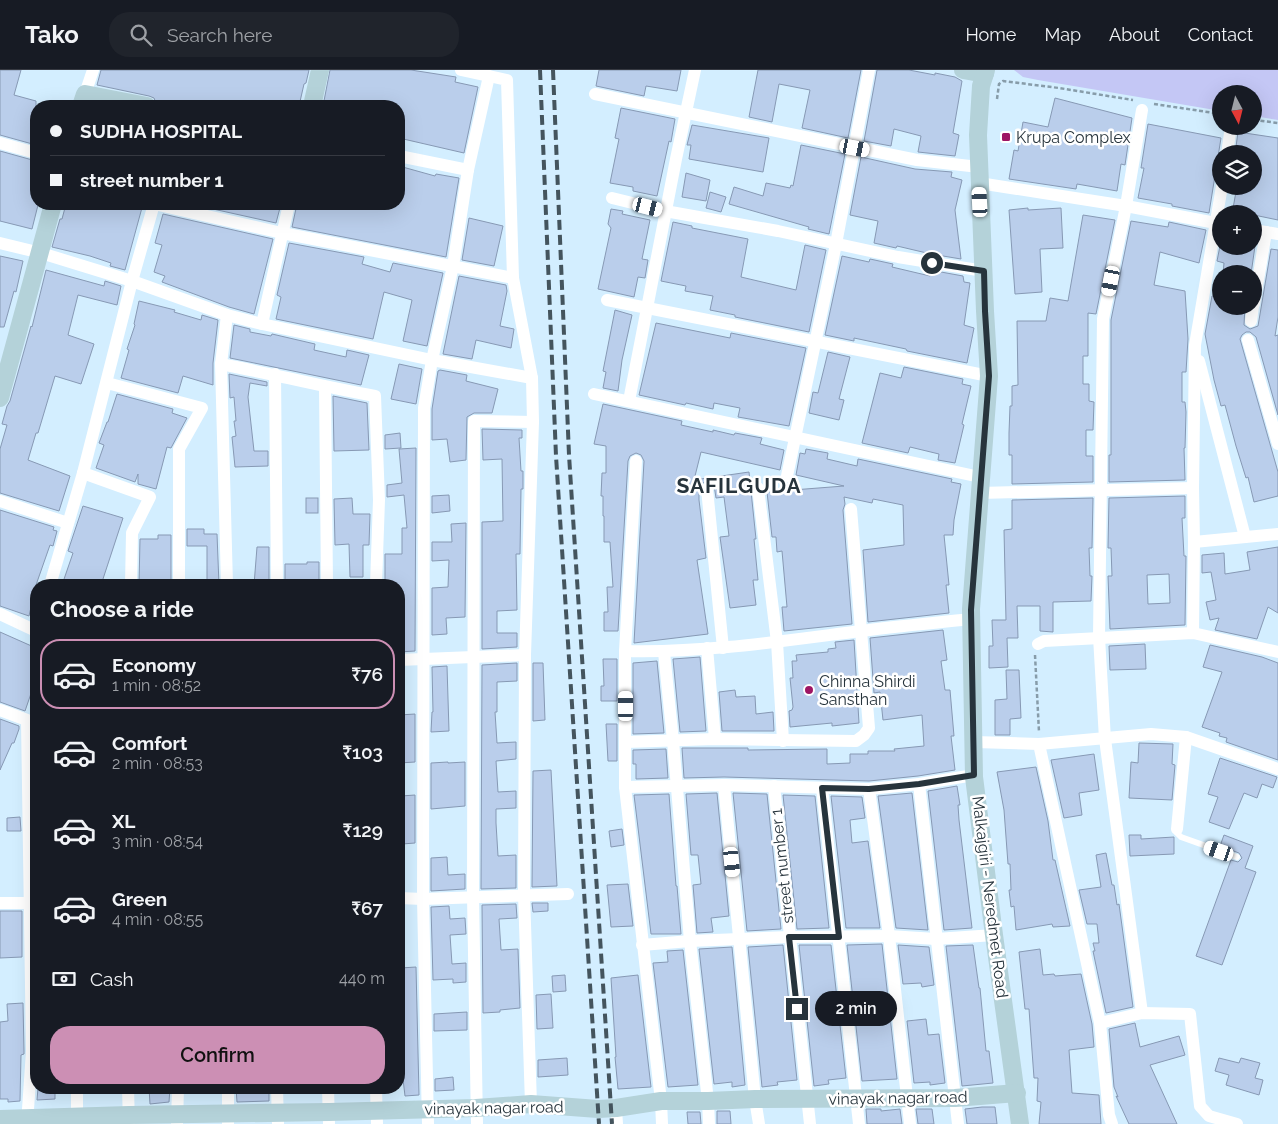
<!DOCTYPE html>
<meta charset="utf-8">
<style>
body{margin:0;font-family:Raleway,sans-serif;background:#20242c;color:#f1f3f6;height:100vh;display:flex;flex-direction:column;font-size:19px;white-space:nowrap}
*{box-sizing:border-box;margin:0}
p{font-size:16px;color:#9ea1a6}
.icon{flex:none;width:28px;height:28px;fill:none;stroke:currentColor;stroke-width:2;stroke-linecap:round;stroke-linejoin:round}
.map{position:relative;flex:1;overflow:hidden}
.details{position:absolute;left:30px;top:509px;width:375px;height:515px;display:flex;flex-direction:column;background:#171b24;border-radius:20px;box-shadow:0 5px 20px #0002}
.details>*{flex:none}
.hud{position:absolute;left:30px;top:30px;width:375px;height:110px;border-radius:20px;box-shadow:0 5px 20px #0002;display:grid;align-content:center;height:110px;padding:0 20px;background:#171b24}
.needle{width:32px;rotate:173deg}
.controls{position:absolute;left:1212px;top:15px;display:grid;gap:10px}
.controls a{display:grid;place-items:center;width:50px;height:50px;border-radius:50%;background:#171b24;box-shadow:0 5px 20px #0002;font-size:25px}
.end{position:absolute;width:22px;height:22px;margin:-11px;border:6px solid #27343c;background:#fff;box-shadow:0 0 0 2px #fff}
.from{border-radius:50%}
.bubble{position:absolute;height:35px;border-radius:18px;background:#171b24;box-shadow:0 5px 20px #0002;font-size:16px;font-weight:600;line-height:35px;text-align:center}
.car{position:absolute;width:15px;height:30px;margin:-15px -8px;border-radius:6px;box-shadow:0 0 4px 1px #0007;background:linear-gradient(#fff 24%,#345 0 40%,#fff 0 76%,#345 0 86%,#fff 0)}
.hud b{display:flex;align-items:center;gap:18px;height:48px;font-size:19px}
.hud b+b{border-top:1px solid #363941}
.hud i{width:12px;height:12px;background:#f1f3f6}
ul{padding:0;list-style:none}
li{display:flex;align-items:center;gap:15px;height:70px;margin:0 10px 8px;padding:0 10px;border:2px solid transparent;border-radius:20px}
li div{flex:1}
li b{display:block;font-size:19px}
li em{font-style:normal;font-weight:600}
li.current{border-color:#cc8fb4}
li>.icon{width:45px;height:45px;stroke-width:1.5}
h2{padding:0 20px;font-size:22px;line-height:60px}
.pay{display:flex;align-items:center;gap:12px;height:55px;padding:0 20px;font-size:19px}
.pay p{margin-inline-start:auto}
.button{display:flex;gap:10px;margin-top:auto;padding:10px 20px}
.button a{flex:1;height:58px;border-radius:20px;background:#cc8fb4;color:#111;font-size:20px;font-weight:600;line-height:58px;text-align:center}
header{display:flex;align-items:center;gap:30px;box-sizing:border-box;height:70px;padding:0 25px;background:#171b24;border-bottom:1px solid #363941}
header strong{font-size:24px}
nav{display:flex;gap:28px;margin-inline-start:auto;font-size:18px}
.search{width:350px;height:45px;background:#20242c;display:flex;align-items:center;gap:12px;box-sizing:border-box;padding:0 18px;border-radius:20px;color:#9ea1a6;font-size:19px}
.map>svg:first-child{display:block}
.water{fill:#c4c7f5}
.building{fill:#baceeb;stroke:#8799b4;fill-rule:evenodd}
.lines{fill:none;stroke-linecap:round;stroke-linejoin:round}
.path{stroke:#879ca9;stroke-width:2.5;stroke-dasharray:4 2.5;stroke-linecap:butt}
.lane{stroke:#fff;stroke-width:6}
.street{stroke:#fff;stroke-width:12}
.secondary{stroke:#b4d2d9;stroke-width:18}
.rail{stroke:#44545d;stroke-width:4;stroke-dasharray:10 5;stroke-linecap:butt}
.route{stroke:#27343c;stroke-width:6}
.poi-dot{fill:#9e1564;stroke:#fff;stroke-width:2}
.labels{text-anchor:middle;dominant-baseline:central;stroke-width:5;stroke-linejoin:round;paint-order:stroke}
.poi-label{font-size:16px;fill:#27343c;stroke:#fff;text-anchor:start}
.street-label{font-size:16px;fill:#27343c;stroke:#fff}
.district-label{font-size:21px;font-weight:bold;letter-spacing:1px;fill:#27343c;stroke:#fff}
</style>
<header>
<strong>Tako</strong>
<div class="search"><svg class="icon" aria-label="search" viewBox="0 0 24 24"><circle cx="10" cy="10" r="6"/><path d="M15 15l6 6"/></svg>Search here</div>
<nav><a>Home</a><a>Map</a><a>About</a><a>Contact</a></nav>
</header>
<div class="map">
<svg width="1278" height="1054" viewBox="0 0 1278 1054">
<rect width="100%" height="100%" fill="#d3eeff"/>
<path class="water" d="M1014,0H1278V50L1254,46V24H1221V41L1038,10L1023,7Z"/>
<g class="building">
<path d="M0,0H21L14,25L36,31V75L0,65Z"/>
<path d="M101,0H309L306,13L304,14L299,36H202L180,32L179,35L160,32L159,36H157L154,28L149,26L97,15Z"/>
<path d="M330,0H411L456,7L455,12L478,17L464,83L399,68V36H323Z"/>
<path d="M599,0H681L677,21L646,16L644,26L596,16Z"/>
<path d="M758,0H861L848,68L802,58L810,20L779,14L772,52L749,47Z"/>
<path d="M877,0H909L935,5V3L955,7L962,11L953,63L959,65L955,86L918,82L921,66L894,59L891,76L864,71Z"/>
<path d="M1055,28L1132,48L1125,95L1121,94L1117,121L1077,114L1076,119L1009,109L1014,80L1018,81L1023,52L1048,57Z"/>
<path d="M621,38L675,49L671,72L669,71L657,126L633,121V117L610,113L619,69L615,68Z"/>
<path d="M1148,54L1221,68L1209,143L1172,136V134L1138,128L1144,98H1141Z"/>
<path d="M692,55L769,68L763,102L689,89L691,75H687Z"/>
<path d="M1238,62L1278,68V150L1254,145V144H1232L1237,116H1254V84H1235Z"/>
<path d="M801,75L845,84L829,164L808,159L809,157L729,134L734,117L763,126L766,113L790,118L791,115L793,116Z"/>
<path d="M0,81L36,91V134L38,135L32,159L0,151Z"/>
<path d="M861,87L915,99L952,102L951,107L962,110L955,140L961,189L931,184L897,176L896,178L874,173L878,151L850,145Z"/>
<path d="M399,96L435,106L436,104L459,108L446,187L292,157L297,134H399Z"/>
<path d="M686,103L710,110L706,131L682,127Z"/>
<path d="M710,122L726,127L721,142L706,138Z"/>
<path d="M66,134H143L125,200L110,196L111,193L90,186L52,177L60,149H62Z"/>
<path d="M205,134H281L276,153L204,137Z"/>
<path d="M1028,138V140L1061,138L1063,178L1040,179L1042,222L1015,224L1009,140Z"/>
<path d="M611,139L623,141L622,144L650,150L642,189L648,190L645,208L638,207L634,227L598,219L611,158L608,154Z"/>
<path d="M163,144L273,169L254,244L229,237L162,212L165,206L154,202L162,175L155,173Z"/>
<path d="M1083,145L1115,150L1096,244L1088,243V286H1083V314H1089V331L1094,332L1093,360H1086V386H1093V412L1012,414V385H1009V363L1010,336H1012V316L1018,315L1017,251H1046L1050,228L1068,231Z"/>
<path d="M469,148L503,156L494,196L462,190Z"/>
<path d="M1131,151L1168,157L1169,152L1206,160L1199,193L1160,182L1154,215L1185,221L1188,269L1186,302H1182V332H1185L1186,342L1185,378H1184L1185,410L1109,412V385H1111V250Z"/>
<path d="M673,152L692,156V158L748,169L741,207L796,220L805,175L826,180L809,262L735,247V245L710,240L713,226L685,221L686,216L661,211Z"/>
<path d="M289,173L364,187L362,194L390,202L393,193L443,203L427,276L403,271L412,230L384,222L373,269L276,249L281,227L277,225Z"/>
<path d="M1220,176H1255L1251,204H1223L1224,193L1217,191Z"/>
<path d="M1271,179L1278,180V247L1275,266L1278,265V345L1256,267L1250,262H1246L1242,265L1240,269L1278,402V426L1254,432L1248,407L1246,408L1236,376L1225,335L1221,336L1214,310L1205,264L1212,226L1221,227V236H1245L1244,255L1250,259L1258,256Z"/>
<path d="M0,186L23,191L16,222L14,221L4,257H0Z"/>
<path d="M842,186L869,192L870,189L893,194L892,197L930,206V200L963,206L964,212L970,213L964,255L974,258L967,293L907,281L906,279L854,268V271L825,265Z"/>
<path d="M46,200L104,216L105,211L121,216L117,235L78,225L68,265L94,274L81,314L55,306L38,363H36L28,390L70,406L59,441L0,423V379L7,355L2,354L7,336L10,331L31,256L32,257Z"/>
<path d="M459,206L506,215L507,221L500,256L514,259L511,278L476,270L472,289L443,284Z"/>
<path d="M139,231L175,240L174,242L201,250L202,245L218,250L213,293V315L183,306L178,323L121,308L129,280L127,279L135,255L134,254Z"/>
<path d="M615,240L632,245L622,290L618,321L603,318L606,302L603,301Z"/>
<path d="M656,253L730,268L731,263L806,278L789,356L738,347L740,338L714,333L713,339L686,333L685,335L639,325Z"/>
<path d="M234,255L250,259V262L271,266L272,264L315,274L314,280L346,287L347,280L369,285L361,315L230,288Z"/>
<path d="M828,282L850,287L839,329L844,330L839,350L809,343L813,322L818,323Z"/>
<path d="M399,294L422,299L416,334L391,329Z"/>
<path d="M904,297L963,309L962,314L971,316L962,354L964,355L955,393L938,390L939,384L910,377L908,383L862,373L880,303L901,308Z"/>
<path d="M440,300L467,305L466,311L498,319L492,343H474L467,347L466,390L450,392L447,369L432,370V339L438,301Z"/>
<path d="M229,304L267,312V316L250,313L248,327L254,381H268V396L235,397L232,367L236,366L234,351H236L234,327L230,328Z"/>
<path d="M117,324L173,339L172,343L187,348L171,378L167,377L156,419L138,414V404L135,412L96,398L104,375L99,373L107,352H108Z"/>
<path d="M333,326L367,333L369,380L334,381Z"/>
<path d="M603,334L682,351L681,355L713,362V360L734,365L735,363L762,368L760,374L784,380L780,400L701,382L694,410L749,402L756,469H754L758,510H753L756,535L730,538L720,467L729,466L724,427L716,428L714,415L710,411H706L699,416V430L706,488L697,490L708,564L634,573L644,391L641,385L636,383L630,386L628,391L618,561H604V542H608L607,517H613L610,472H604V446H603V426H601L602,403H606V376L594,374Z"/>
<path d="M482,359L522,360V368H519L521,401H523V419H521L520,484H516L517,540L497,541V563H517V577L482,579V452L503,451L502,389L483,390Z"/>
<path d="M400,363L401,378L385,379V365Z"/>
<path d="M416,378L415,581L399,582V515H385V484H402V458H407L404,425L387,427V415L402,413L399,379Z"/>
<path d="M806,379L828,383L827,389L857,396L858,389L952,409L951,412L961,414L954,450L953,465H944L949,515H946L949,543L868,552L863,480L904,475L903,435L873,429L872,433L844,427L845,434L843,440L852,554L784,561L782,537H787L782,481L777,482L776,467H772L767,422L844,416L796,405L800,383L805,384Z"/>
<path d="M449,425L450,441L432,443V426Z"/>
<path d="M1185,426V448H1182L1184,486H1186L1185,555L1110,559L1108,506H1112L1111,478H1108L1109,428ZM1169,504L1170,533L1148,534L1147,505Z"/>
<rect x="306" y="428" width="12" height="15"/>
<path d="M352,428L353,444H370L369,475H363V507H350L349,474L335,475L334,429Z"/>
<path d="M1093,428L1092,478H1089L1090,506H1092L1091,531L1053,532V562L1040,561V536H1017L1018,568H1007L1008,597L989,598V576H993L992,550H1006L1004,460L1012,459V430Z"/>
<path d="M83,436L123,448L101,515H62L73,483L68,481Z"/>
<path d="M0,440L54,457L53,460L57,461L53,476L50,475L36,515L29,546L0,536Z"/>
<path d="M466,453L465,547L446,548L447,564L432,565V518L448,517L449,490L432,491V472H452L451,454Z"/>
<path d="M187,459H204V464H217L219,515H207V476H187Z"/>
<path d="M158,465H171V515H139L140,469H158Z"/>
<path d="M257,477H269V515H254Z"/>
<path d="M1278,477V543L1268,537L1257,569L1215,560L1219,548L1210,550L1206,532L1216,530L1211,502L1202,503V485L1224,483L1225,504L1250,500L1247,482Z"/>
<path d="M307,492H319V515H285V494H307Z"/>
<path d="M943,560L947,590L941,591L945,620H950L954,666H951L955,700L918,706L869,711L724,707L684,708L682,678H748V680L827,679V694L850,693V684H868V681H895L894,679L924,676L922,645L883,650L880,622L874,623L870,568Z"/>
<path d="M0,562L36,578V609L25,641L0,632Z"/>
<path d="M854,570L859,653L832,656V653L790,657L789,641L792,640L793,637L790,608H793L792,591H797L796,585L828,582V579L836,578L835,572Z"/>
<path d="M1145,574L1146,599L1110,600L1109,576Z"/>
<path d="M1210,575L1262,587L1278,593V690L1226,672L1227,668L1219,666L1220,663L1202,657L1222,602L1203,597Z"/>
<path d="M700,587L706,661L680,662L673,589Z"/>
<path d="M603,589H617V631H601V616H604Z"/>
<path d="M657,591L664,663L633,664V593Z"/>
<path d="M517,593V611L497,612V642H495L497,673L516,672V689L496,691L498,722L516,721V738L496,739V753L498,786L516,785V818L481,819L482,595Z"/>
<path d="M533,593H543L545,650L533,651Z"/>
<path d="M447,596L449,661L431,662L432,642H433L432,597Z"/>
<path d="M1006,600H1019L1021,648L1010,649V665H995V630L1007,629Z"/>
<path d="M735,620L736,627L755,626L756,644L773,642L774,661H722L719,622Z"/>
<path d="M415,644V692L399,693V645Z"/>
<path d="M0,649L19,656V659L14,673H12L0,700Z"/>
<path d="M606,654H617V691H608Z"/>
<path d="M1139,673L1173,674L1172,694L1175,695L1172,730L1129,728L1131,692L1138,693Z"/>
<path d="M666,679L668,708L636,709V694H633V680Z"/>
<path d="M1094,684L1099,720L1079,723L1082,745L1064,748L1051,690Z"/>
<path d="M1220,688L1277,707L1273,718L1262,714L1257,728L1244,723L1229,759L1209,752L1218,727L1208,724Z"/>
<path d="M448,692V693L465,692V736L431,739V693Z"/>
<path d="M1036,697L1048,751L1053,790H1055L1070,856L1053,857L1052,854L1016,860L1014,836L1011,837L1009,820H1011L1010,794H1008L1004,740L997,702Z"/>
<path d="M551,700L557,816L532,817L533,701Z"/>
<path d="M957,716L960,735H958L959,750L972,858L944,860L928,721Z"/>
<path d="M717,723L729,846L711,848L713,862L697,863L693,815L701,814L698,785H691L686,724Z"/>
<path d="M733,723L767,724L781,859L747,861Z"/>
<path d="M912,723L928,860L896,858L878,726Z"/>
<path d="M669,724L676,816H677L681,864H651L634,725Z"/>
<path d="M415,725V773L402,774L401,757H403L401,726Z"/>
<path d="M783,725L815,726L829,858L797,859Z"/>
<path d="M831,726L862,727L865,748L850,750L852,773L868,771L880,858H846Z"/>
<path d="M20,747L21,761H7V748Z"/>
<path d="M622,759L624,775L611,777L609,761Z"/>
<path d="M1129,765H1141V769L1174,767V784L1130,786Z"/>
<path d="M1224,765L1253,776L1245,798L1256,802L1222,895L1196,886L1231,790L1238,792L1242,788L1239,783L1220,776Z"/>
<path d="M1106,783L1112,815H1114L1117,835L1119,834L1133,937L1106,943L1093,881H1095L1093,873H1099L1097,854H1087L1079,820L1101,817L1096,785Z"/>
<path d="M447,787L448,805L465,804V819L431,821V788Z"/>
<path d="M628,814L633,856L611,857L607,815Z"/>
<path d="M532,833H548V841L533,842Z"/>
<path d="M516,834L517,848L499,849L501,880L518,879L520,938L500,940V942L483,943L482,835Z"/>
<path d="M449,836L450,849L465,848L466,864L450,865L452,894L466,893V912L453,913V909L433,910L431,837Z"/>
<path d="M0,841H22V887L0,888Z"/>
<path d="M882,874L897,1009L862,1011L847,875Z"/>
<path d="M783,875L797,1010L777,1012L778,1015L762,1017L748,877Z"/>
<path d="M799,875H831L846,1008L828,1010L829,1014L814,1016Z"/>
<path d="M898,875L929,877L934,915L922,917L921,913L903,914Z"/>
<path d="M973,875L979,918H980L986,981H989L993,1013L962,1016L946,876Z"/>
<path d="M732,877L745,1015L732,1017V1012L714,1014L699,879Z"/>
<path d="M1040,879L1043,905L1054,904L1055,906L1081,904L1092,954L1094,977L1069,980L1072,1023L1099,1025L1101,1054H1039L1041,1032L1037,1031L1038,1008H1034L1029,939H1025L1019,882Z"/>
<path d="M683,880L698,1015L668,1017L653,893L668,892L667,881Z"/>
<path d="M416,897L419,1025L405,1026L403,1009L399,1010V928H402L400,898Z"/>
<path d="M565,905L566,921L553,922L552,906Z"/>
<path d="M638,905L651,1017L618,1019L615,987H616L611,908Z"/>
<path d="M551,924L553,958L537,959L536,925Z"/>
<path d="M23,933L24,981V984L21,985L20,1031L8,1032V1029H0V952L8,951L7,934Z"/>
<path d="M467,942V960L434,961V944Z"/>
<path d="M926,949L928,965L939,964L945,1013L930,1015V1012L914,1013L907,951Z"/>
<path d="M1135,953L1140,977L1179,966L1185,985L1150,995L1177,1054H1129L1116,1026L1118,1027L1114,1017L1109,959Z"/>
<path d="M567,988L568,1005L538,1007V990Z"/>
<path d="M1219,988L1239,993L1241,988L1260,993L1255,1008L1263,1010L1259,1025L1226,1015L1229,1005L1215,1001Z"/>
<path d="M453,1007L454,1020L435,1021V1009Z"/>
<path d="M38,1018H55V1029L37,1030Z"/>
<path d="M149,1018H170L169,1032L150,1034Z"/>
<path d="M236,1018H269V1031L237,1032Z"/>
<path d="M982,1037H995L997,1054H967L965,1039Z"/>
<path d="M866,1039H881V1041L900,1039L902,1054H867Z"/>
<path d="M916,1039H932L934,1054H918Z"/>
<path d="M717,1041H730L731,1054H717Z"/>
<path d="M687,1042H700L701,1054H688Z"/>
</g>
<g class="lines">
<g class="path">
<path d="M997,29L999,14L1003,11L1059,18L1133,30"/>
<path d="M1154,34L1221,44"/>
<path d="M1254,50L1278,53"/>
<path d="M1035,585L1039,662"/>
</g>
<path class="lane" d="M1177,759V763L1181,767L1237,787"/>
<g class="street">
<path d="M461,0L507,10L513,208L532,308L533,352L525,585L524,824L531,1034"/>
<path d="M85,24L93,0"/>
<path d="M595,24L917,90L979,97"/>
<path d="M1142,40L1126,136L1103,249L1099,567L1105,669L1142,943"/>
<path d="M0,73L36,83"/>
<path d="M1227,84L1231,56"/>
<path d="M399,86L468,100"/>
<path d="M979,113L1126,136L1221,154"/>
<path d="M612,128L665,141L778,161L898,187L984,201"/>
<path d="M154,134L282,163L513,208"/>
<path d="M1254,160L1278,164"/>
<path d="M0,173L41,183L132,211L227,245L262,254L432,290L532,308"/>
<path d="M607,230L989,306"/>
<path d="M1254,234L1266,162"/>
<path d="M227,245L221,294L227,515"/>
<path d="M1251,251L1253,236"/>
<path d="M262,254L289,134"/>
<path d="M1248,270L1278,374"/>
<path d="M1199,291L1245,467"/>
<path d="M221,294C273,304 323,317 375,326L379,430L376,515"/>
<path d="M275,304L277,515"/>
<path d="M107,313L202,338L179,379V515"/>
<path d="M325,317L327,515"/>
<path d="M594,324L980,407"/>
<path d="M629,331L676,89L695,0"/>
<path d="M636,391L625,581V717L661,1031L662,1054"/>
<path d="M83,403L150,427L132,463L131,515"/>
<path d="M787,406L836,174L869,0"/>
<path d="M758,418L777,572L783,671"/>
<path d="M707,419L723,578"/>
<path d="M979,423L1193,418"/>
<path d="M0,431L68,453"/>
<path d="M1194,472L1278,464"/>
<path d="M50,515L83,403L132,211L154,134"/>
<path d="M0,544L36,561"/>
<path d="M1193,563L1194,472L1193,418L1195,275L1222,116"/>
<path d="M1038,574L1044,571L1193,563L1278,582"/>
<path d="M707,578L715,669"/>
<path d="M625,581C705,583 782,571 861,561C897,556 934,553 971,549"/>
<path d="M664,582L673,671L690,871L708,1031L709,1054"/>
<path d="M399,590L525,585"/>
<path d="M0,640L27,650L32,981L27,1054"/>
<path d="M626,672L715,669L856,671L864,665L869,658L851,439"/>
<path d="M974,672L1039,674L1151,664L1186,667L1278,699"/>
<path d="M1039,674L1100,953L1109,1045L1112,1054"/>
<path d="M919,714L958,1054"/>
<path d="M724,715L755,1029L759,1054"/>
<path d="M774,716L810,1054"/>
<path d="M625,717L724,715L869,719L919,714L974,705"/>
<path d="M822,718L859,1054"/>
<path d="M869,719L889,866L910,1054"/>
<path d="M1177,759L1186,667"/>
<path d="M399,828L423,829L568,824"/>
<path d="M0,833H36"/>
<path d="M642,875L690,871L789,867L889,866L936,869L994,865"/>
<path d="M1100,953L1142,943L1190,944L1200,1036L1209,1046L1237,1054"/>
<path d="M77,1018V1054"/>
<path d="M128,1018L129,1054"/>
<path d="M228,1018V1054"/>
<path d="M277,1018L278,1054"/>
<path d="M328,1018L329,1054"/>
<path d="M376,1018L377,1054"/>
<path d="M616,1038L617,1054"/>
<path d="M177,1054L178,1018"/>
<path d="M428,1054L423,829L424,338L432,290L453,196L468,100L489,6"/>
<path d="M477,1054L473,826L474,351L533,352"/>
</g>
<g class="secondary">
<path d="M963,0L985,4"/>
<path d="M986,0L981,16L978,65L985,241L989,306L971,539L974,707L994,865L1020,1054"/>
<path d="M81,36L85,24L147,36"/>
<path d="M312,36L320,0"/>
<path d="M0,328L53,134"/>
<path d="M0,1049L129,1045L329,1042L476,1038L531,1034L598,1039L616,1038L661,1031H708L755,1029L955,1028L1017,1023"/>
</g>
<g class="rail">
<path d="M540,0L556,386L599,1054"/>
<path d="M553,0L569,385L612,1054"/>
</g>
</g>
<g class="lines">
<path class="route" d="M797,939L789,867H839L822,718L869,719L919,714L974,705L971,540L989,306L985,241L984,201L932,193"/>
</g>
<g class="poi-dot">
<rect x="1001" y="62" width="10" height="10" rx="2.5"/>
<circle cx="809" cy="620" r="5"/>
</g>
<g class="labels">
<g class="poi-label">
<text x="1016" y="67">Krupa Complex</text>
<text x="819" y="611">Chinna Shirdi<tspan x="819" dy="18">Sansthan</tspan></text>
</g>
<g class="street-label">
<text transform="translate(782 796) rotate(-96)">street number 1</text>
<text transform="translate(990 827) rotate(83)">Malkajgiri - Neredmet Road</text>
<text transform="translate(898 1028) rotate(-1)">vinayak nagar road</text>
<text transform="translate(494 1038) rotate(-1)">vinayak nagar road</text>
</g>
<g class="district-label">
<text x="739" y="415">SAFILGUDA</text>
</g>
</g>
</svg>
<div class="controls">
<a><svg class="needle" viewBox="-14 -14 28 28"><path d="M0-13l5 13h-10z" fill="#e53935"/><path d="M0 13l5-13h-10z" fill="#9ea1a6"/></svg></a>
<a><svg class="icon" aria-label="layers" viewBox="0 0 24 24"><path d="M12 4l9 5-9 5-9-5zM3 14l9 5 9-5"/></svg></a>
<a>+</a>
<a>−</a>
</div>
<i class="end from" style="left:932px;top:193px"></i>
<i class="end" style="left:797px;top:939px"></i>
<div class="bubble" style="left:815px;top:921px;width:82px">2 min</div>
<i class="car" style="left:855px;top:78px;rotate:101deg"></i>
<i class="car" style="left:980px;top:132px;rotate:357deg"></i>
<i class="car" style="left:648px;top:137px;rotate:104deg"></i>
<i class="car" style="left:1111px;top:211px;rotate:191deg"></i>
<i class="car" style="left:626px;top:636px;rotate:0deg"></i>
<i class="car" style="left:1219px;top:781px;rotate:289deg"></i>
<i class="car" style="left:732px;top:792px;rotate:174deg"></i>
<div class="hud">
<b><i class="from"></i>SUDHA HOSPITAL</b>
<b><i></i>street number 1</b>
</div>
<section class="details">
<h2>Choose a ride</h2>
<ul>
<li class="current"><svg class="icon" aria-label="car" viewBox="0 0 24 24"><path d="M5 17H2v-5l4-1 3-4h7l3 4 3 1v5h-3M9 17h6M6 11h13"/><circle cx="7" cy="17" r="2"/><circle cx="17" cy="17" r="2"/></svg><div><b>Economy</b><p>1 min · 08:52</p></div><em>₹76</em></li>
<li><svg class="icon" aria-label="car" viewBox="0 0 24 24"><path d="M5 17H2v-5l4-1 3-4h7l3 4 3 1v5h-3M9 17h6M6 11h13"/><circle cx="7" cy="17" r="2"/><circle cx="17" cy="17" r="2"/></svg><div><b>Comfort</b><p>2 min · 08:53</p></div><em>₹103</em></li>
<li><svg class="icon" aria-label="car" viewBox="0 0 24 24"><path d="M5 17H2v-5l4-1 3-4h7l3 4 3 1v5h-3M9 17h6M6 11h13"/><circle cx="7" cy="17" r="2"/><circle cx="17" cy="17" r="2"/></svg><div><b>XL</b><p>3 min · 08:54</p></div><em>₹129</em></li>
<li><svg class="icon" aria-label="car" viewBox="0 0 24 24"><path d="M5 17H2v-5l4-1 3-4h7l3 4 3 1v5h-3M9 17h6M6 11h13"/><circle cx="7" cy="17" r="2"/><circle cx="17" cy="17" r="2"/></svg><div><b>Green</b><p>4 min · 08:55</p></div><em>₹67</em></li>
</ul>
<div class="pay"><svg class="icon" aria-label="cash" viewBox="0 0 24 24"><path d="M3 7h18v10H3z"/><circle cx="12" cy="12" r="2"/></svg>Cash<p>440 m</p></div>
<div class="button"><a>Confirm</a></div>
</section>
</div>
